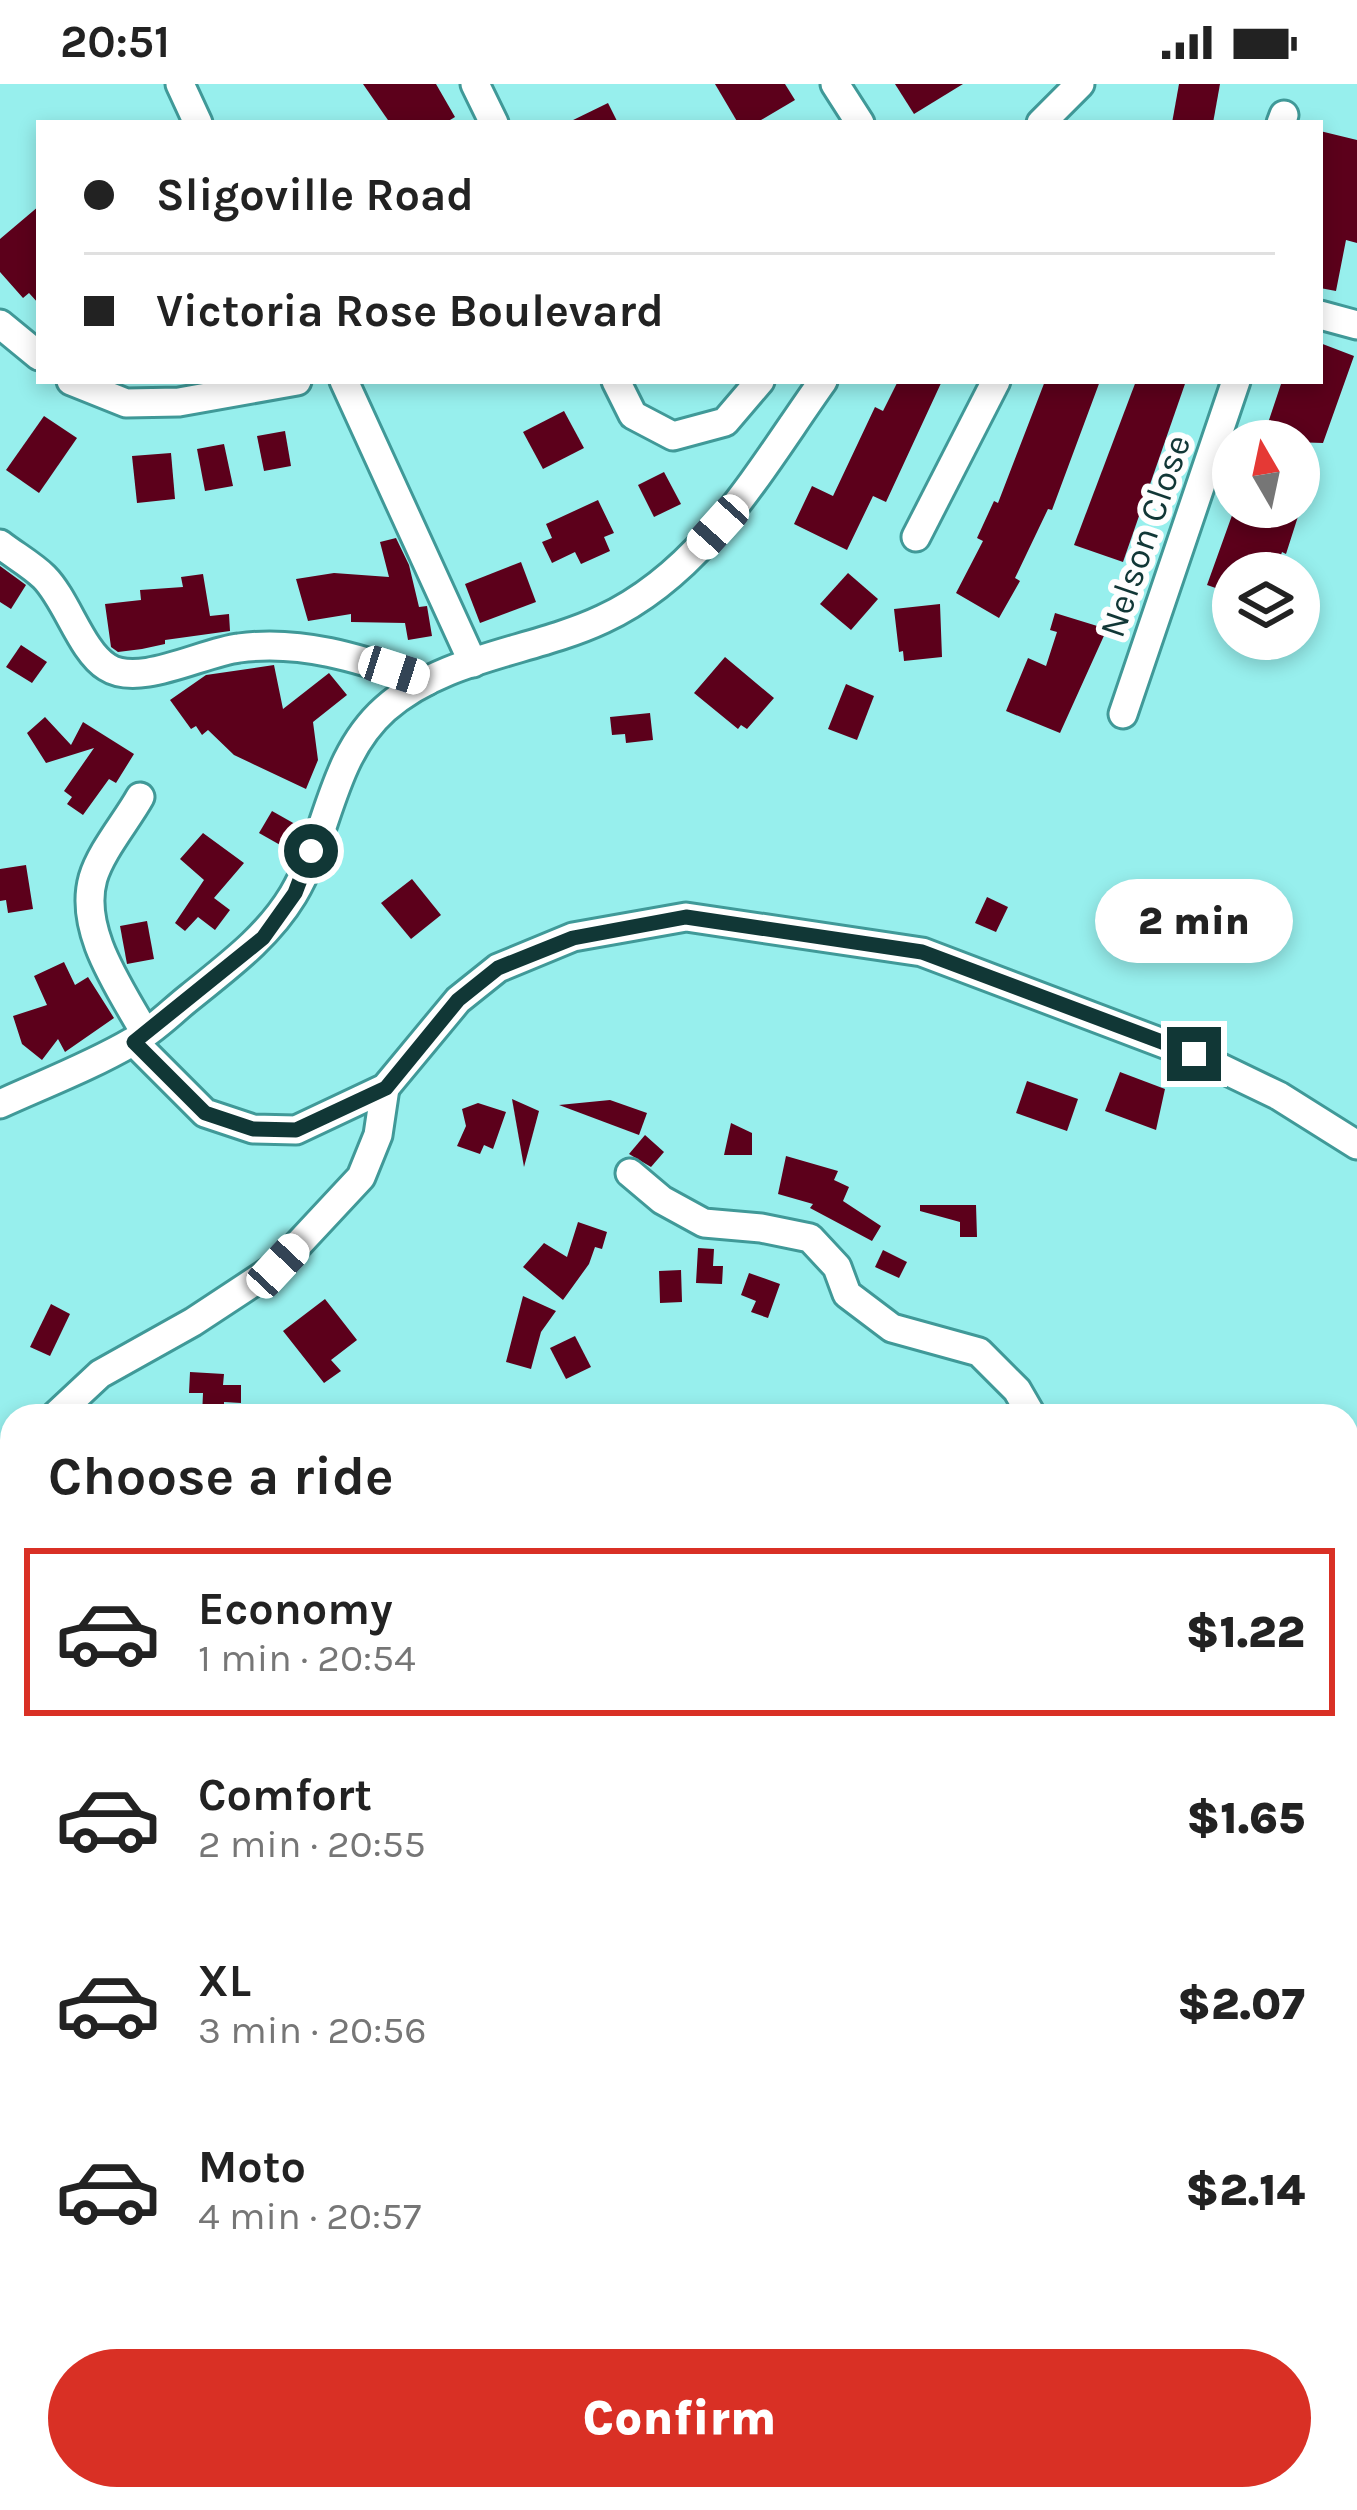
<!DOCTYPE html>
<meta charset="utf-8">
<style>
body{margin:0;font-family:Karla,sans-serif;background:#f2f2f2;color:#222;height:100vh;display:flex;flex-direction:column;font-size:45px;white-space:nowrap}
*{box-sizing:border-box;margin:0}
p{font-size:39px;color:#767676}
.icon{flex:none;width:66px;height:66px;fill:none;stroke:currentColor;stroke-width:2;stroke-linecap:round;stroke-linejoin:round}
.map{position:relative;flex:1;overflow:hidden}
.sheet{position:absolute;left:0px;top:1320px;width:1359px;height:1107px;display:flex;flex-direction:column;background:#fff;border-radius:36px 36px 0 0;box-shadow:0 6px 18px #0003}
.sheet>*{flex:none}
.top-card{position:absolute;left:36px;top:36px;width:1287px;height:264px;border-radius:0px;box-shadow:0 6px 18px #0003;display:grid;align-content:center;height:264px;padding:0 48px;background:#fff}
.needle{width:78px;rotate:351deg}
.tools{position:absolute;left:1212px;top:336px;display:grid;gap:24px}
.tools a{display:grid;place-items:center;width:108px;height:108px;border-radius:50%;background:#fff;box-shadow:0 6px 18px #0003;font-size:60px}
.end{position:absolute;width:54px;height:54px;margin:-27px;border:15px solid #113736;background:#fff;box-shadow:0 0 0 6px #fff}
.from{border-radius:50%}
.bubble{position:absolute;height:84px;border-radius:42px;background:#fff;box-shadow:0 6px 18px #0003;font-size:39px;font-weight:800;line-height:84px;text-align:center}
.car{position:absolute;width:36px;height:72px;margin:-36px -18px;border-radius:15px;box-shadow:0 0 9px 3px #0007;background:linear-gradient(#fff 24%,#345 0 40%,#fff 0 76%,#345 0 86%,#fff 0)}
.top-card b{display:flex;align-items:center;gap:42px;height:114px;font-size:45px}
.top-card b+b{border-top:3px solid #e0e0e0}
.top-card i{width:30px;height:30px;background:#222}
ul{padding:0;list-style:none}
li{display:flex;align-items:center;gap:36px;height:168px;margin:0 24px 18px;padding:0 24px;border:6px solid transparent;border-radius:0px}
li div{flex:1}
li b{display:block;font-size:45px}
li em{font-style:normal;font-weight:800}
li.current{border-color:#d93025}
li>.icon{width:108px;height:108px;stroke-width:1.5}
h2{padding:0 48px;font-size:54px;line-height:144px}
.action{display:flex;gap:24px;margin-top:auto;padding:24px 48px}
.action a{flex:1;height:138px;border-radius:72px;background:#d93025;color:#fff;font-size:48px;font-weight:800;line-height:138px;text-align:center}
.status{display:flex;justify-content:space-between;align-items:center;height:84px;padding:0 60px;background:#fff;direction:ltr}
.status svg{height:33px;fill:currentColor}
.map>svg:first-child{display:block}
.building{fill:#5c001b}
.lines{fill:none;stroke-linecap:round;stroke-linejoin:round}
.minor-casing{stroke:#409998;stroke-width:33}
.minor{stroke:#fff;stroke-width:27}
.route{stroke:#113736;stroke-width:15}
.labels{text-anchor:middle;dominant-baseline:central;stroke-width:12;stroke-linejoin:round;paint-order:stroke}
.street-label{font-size:36px;fill:#113736;stroke:#fefefe}
</style>
<div class="status"><b>20:51</b><svg viewBox="0 0 49 12"><path d="M0 12V9h3v3zM5 12V6h3v6zM10 12V3h3v9zM15 12V0h3v12zM26 1h20v11H26zM47 4h2v5h-2z"/></svg></div>
<div class="map">
<svg width="1357" height="2426" viewBox="0 0 1357 2426">
<rect width="100%" height="100%" fill="#97efed"/>
<g class="building">
<path d="M363,0H436L455,33L445,39H390Z"/>
<path d="M715,0H785L795,16L756,39H738Z"/>
<path d="M895,0H963L914,30Z"/>
<path d="M1179,0H1220L1213,39H1172Z"/>
<path d="M608,19L618,39H567Z"/>
<path d="M1320,47L1357,56V159L1346,156L1336,207L1320,204Z"/>
<path d="M39,122V220L29,209L23,214L0,188V155Z"/>
<path d="M1320,259L1354,272L1323,359L1262,357L1282,297H1320Z"/>
<path d="M898,297H942L886,418L873,412L847,466L794,440L812,402L833,412L875,323L883,327Z"/>
<path d="M1045,297H1100L1052,426L1048,425L1015,494L1020,497L999,534L956,509L983,457L977,454L994,417L998,419Z"/>
<path d="M1136,297H1186L1123,478L1074,461Z"/>
<path d="M564,327L584,364L543,385L523,348Z"/>
<path d="M44,332L77,354L39,409L6,386Z"/>
<path d="M285,347L291,382L264,387L257,352Z"/>
<path d="M224,360L233,402L205,407L197,365Z"/>
<path d="M171,369L175,415L137,419L132,372Z"/>
<path d="M664,388L681,420L654,433L638,401Z"/>
<path d="M598,416L614,449L604,453L610,467L581,480L575,468L552,479L542,458L552,454L546,440Z"/>
<path d="M1235,423H1301L1286,470L1282,468L1275,489H1233V510L1207,501Z"/>
<path d="M396,454L409,481L419,523L427,522L432,552L408,556L405,539L351,538V530L308,537L296,495L334,489L389,493L380,458Z"/>
<path d="M521,478L536,518L480,539L465,500Z"/>
<path d="M0,482L26,501L11,525L0,518Z"/>
<path d="M848,489L878,515L851,546L820,520Z"/>
<path d="M203,490L210,532L229,530L230,547L165,556V560L142,565L118,568L111,563L105,520L141,516L140,506L183,503L181,493Z"/>
<path d="M940,520L942,573L904,577L903,567L899,568L894,525Z"/>
<path d="M1055,529L1107,545L1060,649L1006,627L1028,574L1046,582L1057,548L1050,546Z"/>
<path d="M21,561L47,578L32,599L6,583Z"/>
<path d="M725,573L774,614L747,645L741,641L738,645L694,609Z"/>
<path d="M274,581L283,625L329,589L347,611L313,638L318,676L306,705L234,671L208,646L202,651L196,642L191,645L170,616L206,591Z"/>
<path d="M846,600L874,612L857,656L828,645Z"/>
<path d="M650,629L653,656L626,659L625,650L612,651L610,633Z"/>
<path d="M45,633L71,661L83,638L134,670L116,699L109,695L83,731L67,720L72,713L64,707L94,664L46,679L27,649Z"/>
<path d="M272,727L295,740L282,762L259,749Z"/>
<path d="M203,749L244,779L214,814L230,826L215,846L198,833L185,847L175,839L204,796L180,775Z"/>
<path d="M26,781L33,825L8,829L6,816L0,817V785Z"/>
<path d="M412,795L441,831L411,855L381,819Z"/>
<path d="M987,813L1008,823L996,848L975,839Z"/>
<path d="M147,837L154,875L127,880L120,842Z"/>
<path d="M64,878L75,901L88,893L114,934L65,968L58,955L42,976L22,960L13,932L47,921L34,892Z"/>
<path d="M1120,988L1165,1005L1156,1046L1105,1027Z"/>
<path d="M1027,997L1078,1015L1067,1047L1016,1029Z"/>
<path d="M512,1015L539,1027L524,1083Z"/>
<path d="M610,1016L647,1029L639,1051L559,1021Z"/>
<path d="M478,1019L506,1028L493,1065L484,1061L480,1070L457,1062L466,1042L462,1025Z"/>
<path d="M731,1039L752,1049V1071H724Z"/>
<path d="M645,1051L664,1068L651,1083L629,1070Z"/>
<path d="M786,1072L838,1087L834,1096L849,1103L843,1117L881,1142L872,1157L810,1124L813,1120L778,1110Z"/>
<path d="M920,1121H976L977,1153H960V1138L920,1127Z"/>
<path d="M578,1138L607,1148L602,1165L595,1163L589,1180L563,1216L523,1183L544,1159L567,1173Z"/>
<path d="M698,1164L714,1165L713,1182H723L722,1200L696,1199Z"/>
<path d="M883,1166L907,1178L899,1194L875,1183Z"/>
<path d="M681,1186L682,1218L660,1219L659,1187Z"/>
<path d="M749,1189L780,1200L768,1234L751,1228L756,1217L741,1211Z"/>
<path d="M523,1212L556,1227L541,1248L531,1285L506,1278Z"/>
<path d="M325,1215L357,1256L331,1276L341,1287L324,1299L283,1247Z"/>
<path d="M51,1220L70,1230L50,1272L30,1263Z"/>
<path d="M575,1252L591,1283L566,1295L550,1264Z"/>
<path d="M190,1288L224,1290L223,1301H241V1319L224,1318V1332H202L203,1309H189Z"/>
</g>
<g class="lines">
<defs>
<g id="minor">
<path d="M180,0L198,39"/>
<path d="M475,0L494,39"/>
<path d="M835,0L860,39"/>
<path d="M1041,39L1080,0"/>
<path d="M1281,39L1284,31"/>
<path d="M1320,231L1357,241"/>
<path d="M0,240L39,272"/>
<path d="M71,297L126,319L179,318L297,297"/>
<path d="M344,297L473,579"/>
<path d="M616,297L633,331L673,352L725,338L760,297"/>
<path d="M916,453L996,297"/>
<path d="M0,460C14,471 32,481 44,493C67,516 81,567 107,583C139,604 203,568 239,564C305,555 366,577 427,597"/>
<path d="M1123,630L1236,297"/>
<path d="M140,713C126,738 101,767 93,794C78,847 121,905 145,949"/>
<path d="M134,958L205,1029L253,1045L296,1046L385,1004L458,916L498,884L573,853L686,833L922,868L1194,971L1279,1012L1357,1061"/>
<path d="M0,1020C44,1000 91,982 132,958C153,947 171,928 190,913C228,882 267,854 293,811C329,751 330,674 385,625C445,572 533,568 603,535C704,488 761,384 823,297"/>
<path d="M630,1089L662,1116L704,1139L761,1144L810,1154L837,1183L847,1210L892,1244L979,1268L1017,1306L1032,1332"/>
<path d="M55,1332L100,1290L193,1238L278,1182L361,1093L378,1051L385,1004"/>
<path d="M0,1718L12,1724"/>
<path d="M0,2083L12,2089"/>
<path d="M1347,2202L1357,2208"/>
<path d="M365,2415L367,2426"/>
<path d="M1309,2415L1316,2426"/>
</g>
</defs>
<use href="#minor" class="minor-casing"/>
<use href="#minor" class="minor"/>
</g>
<g class="lines">
<path class="route" d="M311,767L295,809L263,854L134,958L205,1029L253,1045L296,1046L386,1004L458,916L498,884L573,854L686,833L922,868L1194,970"/>
</g>
<g class="labels">
<g class="street-label">
<text transform="translate(1145 452) rotate(-71)">Nelson Close</text>
</g>
</g>
</svg>
<div class="tools">
<a><svg class="needle" viewBox="-14 -14 28 28"><path d="M0-13l5 13h-10z" fill="#e53935"/><path d="M0 13l5-13h-10z" fill="#767676"/></svg></a>
<a><svg class="icon" aria-label="layers" viewBox="0 0 24 24"><path d="M12 4l9 5-9 5-9-5zM3 14l9 5 9-5"/></svg></a>
</div>
<i class="end from" style="left:311px;top:767px"></i>
<i class="end" style="left:1194px;top:970px"></i>
<div class="bubble" style="left:1095px;top:795px;width:198px">2 min</div>
<i class="car" style="left:718px;top:443px;rotate:222deg"></i>
<i class="car" style="left:394px;top:586px;rotate:108deg"></i>
<i class="car" style="left:278px;top:1182px;rotate:43deg"></i>
<div class="top-card">
<b><i class="from"></i>Sligoville Road</b>
<b><i></i>Victoria Rose Boulevard</b>
</div>
<section class="sheet">
<h2>Choose a ride</h2>
<ul>
<li class="current"><svg class="icon" aria-label="car" viewBox="0 0 24 24"><path d="M5 17H2v-5l4-1 3-4h7l3 4 3 1v5h-3M9 17h6M6 11h13"/><circle cx="7" cy="17" r="2"/><circle cx="17" cy="17" r="2"/></svg><div><b>Economy</b><p>1 min · 20:54</p></div><em>$1.22</em></li>
<li><svg class="icon" aria-label="car" viewBox="0 0 24 24"><path d="M5 17H2v-5l4-1 3-4h7l3 4 3 1v5h-3M9 17h6M6 11h13"/><circle cx="7" cy="17" r="2"/><circle cx="17" cy="17" r="2"/></svg><div><b>Comfort</b><p>2 min · 20:55</p></div><em>$1.65</em></li>
<li><svg class="icon" aria-label="car" viewBox="0 0 24 24"><path d="M5 17H2v-5l4-1 3-4h7l3 4 3 1v5h-3M9 17h6M6 11h13"/><circle cx="7" cy="17" r="2"/><circle cx="17" cy="17" r="2"/></svg><div><b>XL</b><p>3 min · 20:56</p></div><em>$2.07</em></li>
<li><svg class="icon" aria-label="car" viewBox="0 0 24 24"><path d="M5 17H2v-5l4-1 3-4h7l3 4 3 1v5h-3M9 17h6M6 11h13"/><circle cx="7" cy="17" r="2"/><circle cx="17" cy="17" r="2"/></svg><div><b>Moto</b><p>4 min · 20:57</p></div><em>$2.14</em></li>
</ul>
<div class="action"><a>Confirm</a></div>
</section>
</div>
